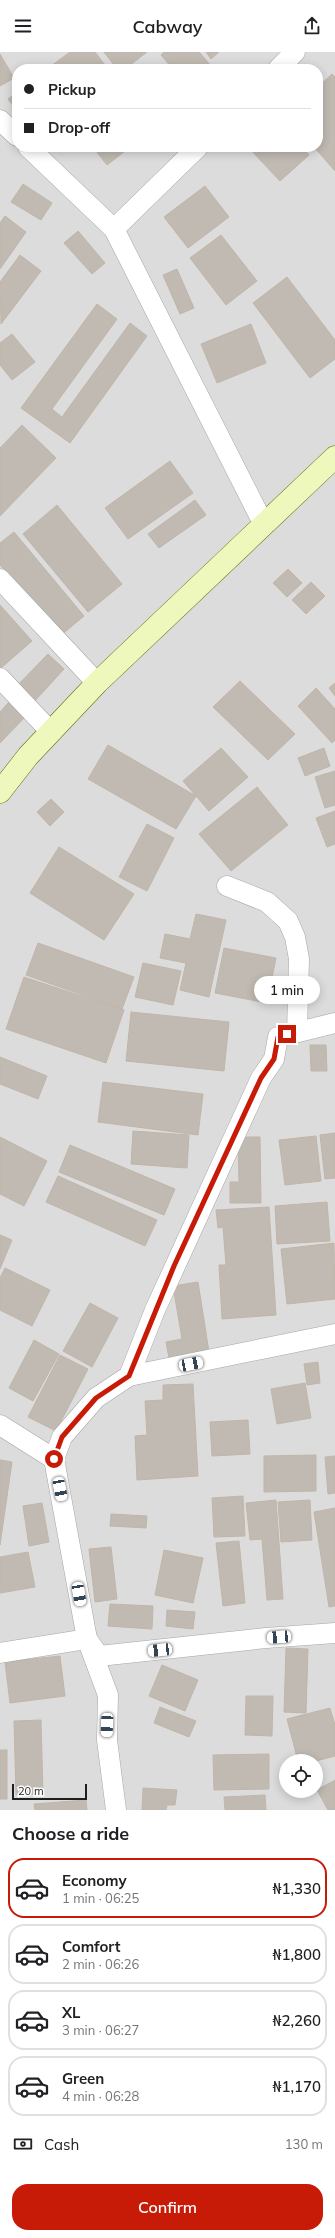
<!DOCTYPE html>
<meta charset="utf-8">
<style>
body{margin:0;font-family:Mulish,sans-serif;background:#f6f6f6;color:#202124;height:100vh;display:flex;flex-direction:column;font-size:15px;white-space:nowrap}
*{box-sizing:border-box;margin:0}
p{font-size:13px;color:#757577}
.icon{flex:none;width:22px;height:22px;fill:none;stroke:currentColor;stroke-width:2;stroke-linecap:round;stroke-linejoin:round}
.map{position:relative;height:1758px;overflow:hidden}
.side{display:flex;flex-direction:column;background:#fff;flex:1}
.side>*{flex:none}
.hud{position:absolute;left:12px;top:12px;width:311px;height:88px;border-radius:16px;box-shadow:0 2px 10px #0003;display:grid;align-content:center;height:88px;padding:0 12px;background:#fff}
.controls{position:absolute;left:279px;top:1702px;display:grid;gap:8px}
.controls a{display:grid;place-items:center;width:44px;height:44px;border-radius:50%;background:#fff;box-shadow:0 2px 10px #0003;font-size:20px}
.scale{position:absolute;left:12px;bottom:10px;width:75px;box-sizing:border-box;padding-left:4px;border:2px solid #1f1f1f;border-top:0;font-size:11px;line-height:14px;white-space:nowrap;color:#1f1f1f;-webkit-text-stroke:3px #fff;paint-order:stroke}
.end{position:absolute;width:18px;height:18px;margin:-9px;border:5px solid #c71a07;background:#fff;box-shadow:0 0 0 2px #fff}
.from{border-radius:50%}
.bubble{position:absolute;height:28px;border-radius:14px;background:#fff;box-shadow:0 2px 10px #0003;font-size:13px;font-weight:600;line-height:28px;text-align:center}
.car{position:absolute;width:12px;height:24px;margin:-12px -6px;border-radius:5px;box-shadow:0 0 3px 1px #0007;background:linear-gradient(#fff 24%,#345 0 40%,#fff 0 76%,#345 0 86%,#fff 0)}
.hud b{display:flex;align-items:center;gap:14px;height:38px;font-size:15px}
.hud b+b{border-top:1px solid #e0e0e0}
.hud i{width:10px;height:10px;background:#202124}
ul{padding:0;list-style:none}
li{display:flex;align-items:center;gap:12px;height:60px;margin:0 8px 6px;padding:0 4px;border:2px solid #e0e0e0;border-radius:16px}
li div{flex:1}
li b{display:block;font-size:15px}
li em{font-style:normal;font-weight:600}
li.on{border-color:#c71a07}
li>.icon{width:36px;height:36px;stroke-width:1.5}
h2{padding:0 12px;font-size:18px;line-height:48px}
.pay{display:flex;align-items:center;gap:10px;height:44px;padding:0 12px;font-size:15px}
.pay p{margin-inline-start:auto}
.cta{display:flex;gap:8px;margin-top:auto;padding:8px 12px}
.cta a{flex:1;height:46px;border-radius:16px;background:#c71a07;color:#fff;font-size:16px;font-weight:600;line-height:46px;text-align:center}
header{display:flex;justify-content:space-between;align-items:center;height:52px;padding:0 12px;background:#fff;font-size:18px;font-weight:600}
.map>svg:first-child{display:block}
.residential{fill:#dddcdc;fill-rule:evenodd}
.building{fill:#c0bab2;stroke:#c1b5a8}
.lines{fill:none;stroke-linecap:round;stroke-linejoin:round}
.street-casing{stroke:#a6a6a6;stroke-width:21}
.secondary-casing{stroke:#5d7309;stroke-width:23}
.street{stroke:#fff;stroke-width:20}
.secondary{stroke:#eef7bc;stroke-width:22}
.route{stroke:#c71a07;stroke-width:5}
</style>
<header><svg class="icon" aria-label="menu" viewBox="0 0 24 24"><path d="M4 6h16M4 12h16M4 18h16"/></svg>Cabway<svg class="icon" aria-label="share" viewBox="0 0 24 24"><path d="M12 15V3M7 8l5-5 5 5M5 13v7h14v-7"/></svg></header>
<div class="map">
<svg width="335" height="1758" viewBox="0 0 335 1758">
<rect width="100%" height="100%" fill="#efede6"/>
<path class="residential" d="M0,0H335V1758H0ZM17,17H318V95H17ZM286,1709H316V1739H286Z"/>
<g class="building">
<path d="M70,0H95L108,17H47Z"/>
<path d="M104,0H147L125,17H117Z"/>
<path d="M164,0H199L212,15L173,17L161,3Z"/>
<path d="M206,0H219L211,7Z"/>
<path d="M0,2L14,26L0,34Z"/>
<path d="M332,22L335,25V119L314,95H318V35Z"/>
<path d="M17,40V59L8,47Z"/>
<path d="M93,95H130L107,113Z"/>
<path d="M248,95H302L309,103L280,129Z"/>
<path d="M23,132L52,151L41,168L11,150Z"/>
<path d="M205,134L229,165L188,196L164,165Z"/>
<path d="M5,164L26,180L0,217V171Z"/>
<path d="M78,179L105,211L92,222L64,191Z"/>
<path d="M221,183L257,229L226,253L190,206Z"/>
<path d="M20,203L41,219L1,272L0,230Z"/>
<path d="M177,217L194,256L180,262L163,223Z"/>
<path d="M287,225L335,288V307L310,326L253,251Z"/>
<path d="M97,252L117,267L52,357L62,365L130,271L147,284L70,391L21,356Z"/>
<path d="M251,272L266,311L217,331L201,292Z"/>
<path d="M12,282L35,310L12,328L0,313V291Z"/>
<path d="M22,373L56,406L0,464V396Z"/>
<path d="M170,409L193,441L128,487L105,456Z"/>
<path d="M195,448L206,463L159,496L148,482Z"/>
<path d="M57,453L122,532L88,560L23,482Z"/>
<path d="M14,480L84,564L60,584L0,513V491Z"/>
<path d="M288,517L302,531L287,545L273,531Z"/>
<path d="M311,530L325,544L306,562L292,548Z"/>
<path d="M0,553L32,589L1,616L0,615Z"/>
<path d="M48,602L64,617L31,653L14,637Z"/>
<path d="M240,629L295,682L268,708L213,655Z"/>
<path d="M335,631V644L329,636Z"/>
<path d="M316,636L335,657V688L332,691L298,654Z"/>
<path d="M9,650L25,665L0,691V660Z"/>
<path d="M108,693L196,744L176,777L88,727Z"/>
<path d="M221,696L248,725L209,759L183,729Z"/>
<path d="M324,696L330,714L305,724L298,706Z"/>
<path d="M335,719V753L325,756L315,725Z"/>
<path d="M257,735L288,773L231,819L199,782Z"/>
<path d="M51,747L64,760L50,774L37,760Z"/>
<path d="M335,759V792L327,795L316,766Z"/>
<path d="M147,772L174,786L147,839L119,825Z"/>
<path d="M59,795L134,842L104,888L30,841Z"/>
<path d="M196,862L226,868L209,945L180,938L186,911L160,906L165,882L190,887Z"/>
<path d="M38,891L134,925L122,957L26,923Z"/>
<path d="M224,896L276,906L267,951L215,941Z"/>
<path d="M143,911L181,919L173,953L135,945Z"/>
<path d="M24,925L124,958L106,1011L6,977Z"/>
<path d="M131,960L229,970L224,1019L126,1009Z"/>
<path d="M310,993H326L327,1019H311Z"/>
<path d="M0,1005L47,1024L38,1047L0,1032Z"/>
<path d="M103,1030L203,1042L198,1083L98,1070Z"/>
<path d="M133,1079L189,1083L187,1116L131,1112Z"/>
<path d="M335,1081V1126L325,1127L320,1083Z"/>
<path d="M316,1084L321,1129L285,1133L279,1088Z"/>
<path d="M0,1085L47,1109L24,1154L0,1142Z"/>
<path d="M238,1085H260L261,1151H230V1130H239Z"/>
<path d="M70,1093L175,1137L164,1163L59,1120Z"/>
<path d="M58,1124L157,1168L145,1194L46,1150Z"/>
<path d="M327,1150L330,1189L277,1192L275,1154Z"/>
<path d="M269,1155L276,1263L222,1267L219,1213H226L223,1175L218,1176L216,1158Z"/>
<path d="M0,1183L12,1188L0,1217Z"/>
<path d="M334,1191L335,1247L287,1252L281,1197Z"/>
<path d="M5,1216L50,1238L32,1274L0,1258V1226Z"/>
<path d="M198,1230L209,1300L169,1306L166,1290L182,1287L173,1234Z"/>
<path d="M90,1251L118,1266L92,1315L63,1299Z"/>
<path d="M34,1288L59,1302L33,1349L9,1336Z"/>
<path d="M60,1303L88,1317L56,1379L28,1365Z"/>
<path d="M318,1310L320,1331L307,1333L304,1312Z"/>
<path d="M305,1331L311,1366L277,1372L271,1337Z"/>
<path d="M193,1332L198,1424L137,1428L135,1384L147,1383L145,1349L163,1348V1333Z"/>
<path d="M248,1368L250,1402L212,1404L210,1370Z"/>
<path d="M316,1403V1439L264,1440V1404Z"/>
<path d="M335,1404V1441L328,1442L325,1405Z"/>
<path d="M0,1408L12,1410L0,1493Z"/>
<path d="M243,1444L245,1484L214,1485L212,1446Z"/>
<path d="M276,1448L283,1547L267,1548L262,1487L250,1488L246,1451Z"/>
<path d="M310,1448L312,1488L281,1490L278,1450Z"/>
<path d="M42,1451L49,1490L29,1494L23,1454Z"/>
<path d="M335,1456V1554L329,1555L314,1460Z"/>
<path d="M111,1462L147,1464L146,1476L110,1474Z"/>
<path d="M239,1489L245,1551L223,1554L216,1491Z"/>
<path d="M111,1495L117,1547L95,1550L89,1497Z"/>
<path d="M164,1498L203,1506L193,1551L155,1543Z"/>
<path d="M28,1500L35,1535L0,1541V1505Z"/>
<path d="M110,1552L153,1554L152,1577L108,1574Z"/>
<path d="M167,1558L195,1560L193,1577L166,1574Z"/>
<path d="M286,1596L308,1597L306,1661L284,1660Z"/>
<path d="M60,1604L65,1644L10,1651L5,1610Z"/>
<path d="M162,1613L198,1628L185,1659L149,1644Z"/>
<path d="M246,1644H273L272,1684L245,1683Z"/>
<path d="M160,1655L196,1669L189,1685L154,1671Z"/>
<path d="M330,1656L335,1673V1704L316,1709H298L287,1667Z"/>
<path d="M41,1668L43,1742L16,1743L14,1669Z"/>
<rect x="0" y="1698" width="7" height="49"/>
<path d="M269,1702V1737L214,1738L213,1703Z"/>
<path d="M335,1728V1758H328L317,1738Z"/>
<path d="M143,1736L177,1738L175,1753H167L166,1758H142Z"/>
<path d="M265,1743L266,1758H225L224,1745Z"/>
<path d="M86,1748L87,1758H35L34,1752Z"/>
</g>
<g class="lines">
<defs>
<g id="street">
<path d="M278,17L295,0"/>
<path d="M0,68L17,84"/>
<path d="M28,95L114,177L263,471"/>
<path d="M114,177L198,95"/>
<path d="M0,527L97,631"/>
<path d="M0,626L51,680"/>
<path d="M227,834L267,850L288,869L295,885L299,907L297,980"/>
<path d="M129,1324L335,1282"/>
<path d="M0,1373L54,1407L87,1587L108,1643L107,1688L116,1758"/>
<path d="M54,1407L62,1385L96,1346L129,1324L155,1258L261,1026L274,1007L278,985L335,971"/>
<path d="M0,1601L87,1587L99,1604L266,1586L335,1581"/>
</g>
<path id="secondary" d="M0,740L28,704L97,631L335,405"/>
</defs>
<use href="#street" class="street-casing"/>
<use href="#secondary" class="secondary-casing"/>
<use href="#street" class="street"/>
<use href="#secondary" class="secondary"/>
</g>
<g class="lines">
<path class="route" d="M54,1407L62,1385L96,1346L129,1324L174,1214L261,1026L274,1007L278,985L287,982"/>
</g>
</svg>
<div class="controls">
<a><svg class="icon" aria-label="locate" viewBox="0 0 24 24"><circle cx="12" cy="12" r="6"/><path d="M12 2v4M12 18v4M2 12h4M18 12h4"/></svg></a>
</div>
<div class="scale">20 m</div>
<i class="end from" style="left:54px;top:1407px"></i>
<i class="end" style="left:287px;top:982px"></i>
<div class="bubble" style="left:254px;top:924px;width:66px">1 min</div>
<i class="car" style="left:191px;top:1312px;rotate:79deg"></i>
<i class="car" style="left:60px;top:1437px;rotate:169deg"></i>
<i class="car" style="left:79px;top:1542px;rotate:170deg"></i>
<i class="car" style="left:279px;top:1585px;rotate:266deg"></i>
<i class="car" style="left:160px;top:1598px;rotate:264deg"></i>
<i class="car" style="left:107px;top:1673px;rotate:182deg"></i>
<div class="hud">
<b><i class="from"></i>Pickup</b>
<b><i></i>Drop-off</b>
</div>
</div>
<section class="side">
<h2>Choose a ride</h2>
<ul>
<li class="on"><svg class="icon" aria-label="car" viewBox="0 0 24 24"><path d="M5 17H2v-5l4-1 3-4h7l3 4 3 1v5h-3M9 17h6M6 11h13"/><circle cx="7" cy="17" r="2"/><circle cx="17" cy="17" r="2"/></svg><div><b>Economy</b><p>1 min · 06:25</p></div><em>₦1,330</em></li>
<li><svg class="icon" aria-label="car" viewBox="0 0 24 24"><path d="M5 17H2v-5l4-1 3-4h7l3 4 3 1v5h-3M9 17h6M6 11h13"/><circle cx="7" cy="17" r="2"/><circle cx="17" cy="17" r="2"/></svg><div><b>Comfort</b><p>2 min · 06:26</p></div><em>₦1,800</em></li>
<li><svg class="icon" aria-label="car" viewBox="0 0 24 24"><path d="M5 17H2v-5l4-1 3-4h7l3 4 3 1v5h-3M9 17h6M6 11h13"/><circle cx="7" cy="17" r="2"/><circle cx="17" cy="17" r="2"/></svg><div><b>XL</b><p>3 min · 06:27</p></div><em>₦2,260</em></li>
<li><svg class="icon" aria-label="car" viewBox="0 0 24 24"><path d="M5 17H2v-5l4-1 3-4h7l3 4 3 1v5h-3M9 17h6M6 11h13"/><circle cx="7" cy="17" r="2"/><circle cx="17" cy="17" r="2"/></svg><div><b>Green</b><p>4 min · 06:28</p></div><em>₦1,170</em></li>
</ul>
<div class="pay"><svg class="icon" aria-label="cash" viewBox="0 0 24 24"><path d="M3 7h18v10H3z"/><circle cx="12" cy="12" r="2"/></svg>Cash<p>130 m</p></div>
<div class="cta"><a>Confirm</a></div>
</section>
